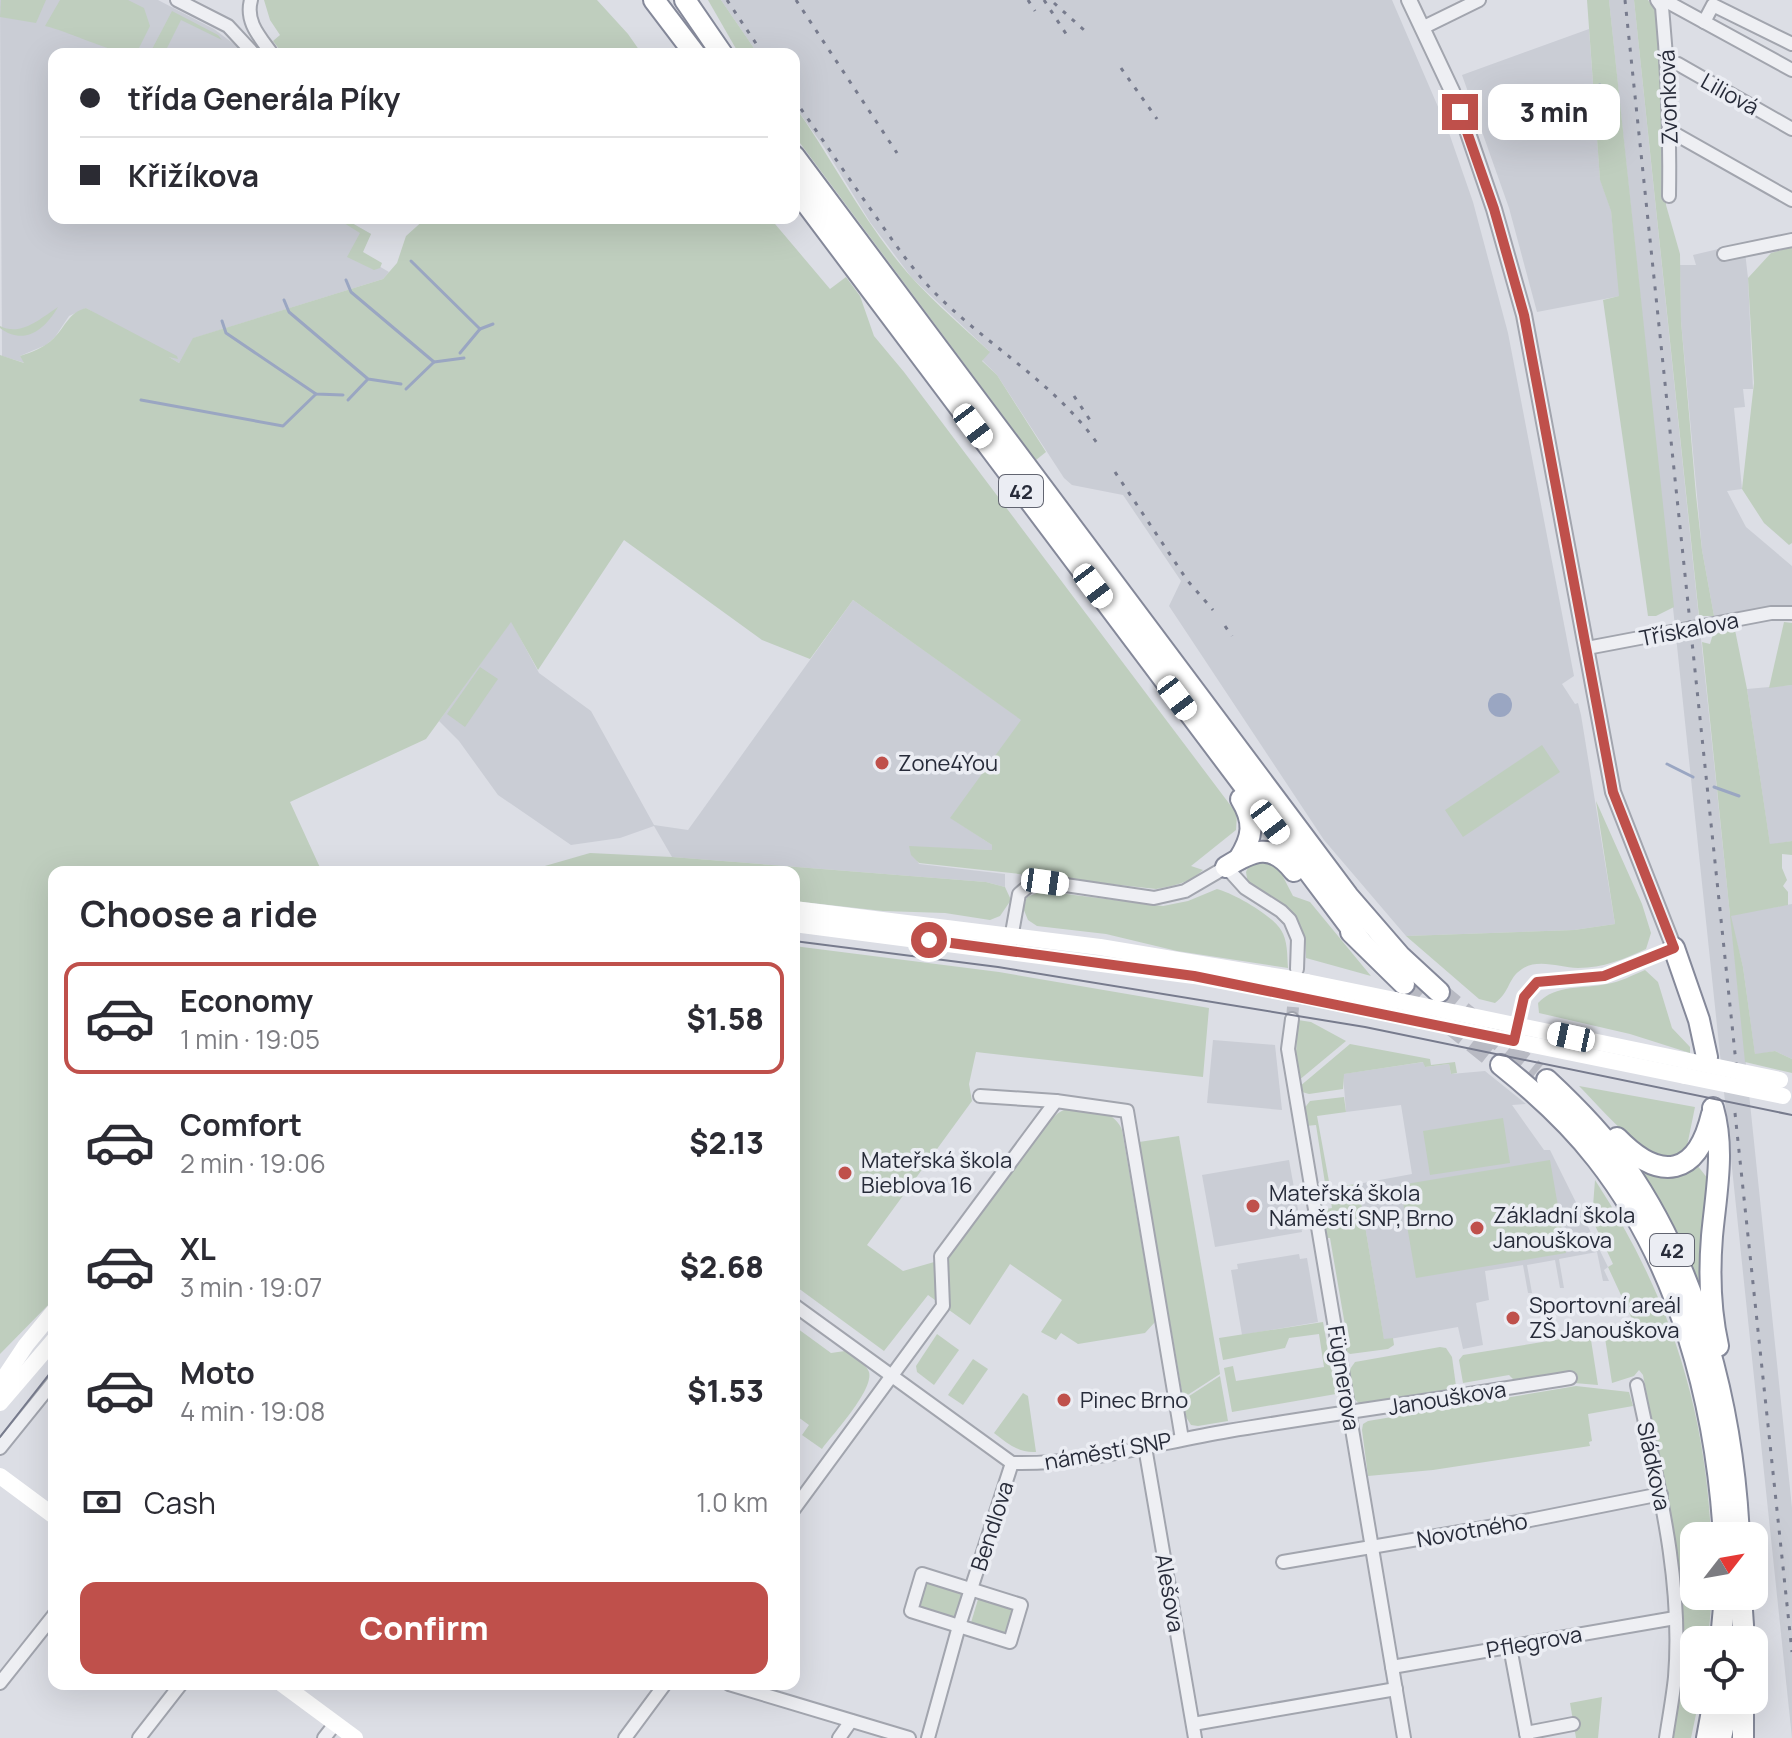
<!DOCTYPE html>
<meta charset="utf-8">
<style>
body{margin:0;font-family:Manrope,sans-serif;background:#f7f7f7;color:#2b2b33;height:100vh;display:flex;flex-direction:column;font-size:30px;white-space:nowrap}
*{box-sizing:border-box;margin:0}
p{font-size:26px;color:#7c7c81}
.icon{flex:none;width:44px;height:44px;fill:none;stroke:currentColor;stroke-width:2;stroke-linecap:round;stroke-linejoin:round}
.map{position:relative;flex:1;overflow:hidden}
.details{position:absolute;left:48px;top:866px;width:752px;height:824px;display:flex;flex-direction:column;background:#fff;border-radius:16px;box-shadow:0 8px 32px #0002}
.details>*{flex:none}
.banner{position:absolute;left:48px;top:48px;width:752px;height:176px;border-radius:16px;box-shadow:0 8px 32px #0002;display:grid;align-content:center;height:176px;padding:0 32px;background:#fff}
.needle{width:52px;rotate:59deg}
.fabs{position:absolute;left:1680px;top:1522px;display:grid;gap:16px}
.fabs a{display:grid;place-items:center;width:88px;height:88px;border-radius:16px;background:#fff;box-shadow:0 8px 32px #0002;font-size:40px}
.end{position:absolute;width:36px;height:36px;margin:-18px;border:10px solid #bf504b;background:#fff;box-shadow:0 0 0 4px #fff}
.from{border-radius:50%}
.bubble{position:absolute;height:56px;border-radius:16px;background:#fff;box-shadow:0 8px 32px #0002;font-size:26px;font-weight:800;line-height:56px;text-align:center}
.car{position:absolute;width:24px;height:48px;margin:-24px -12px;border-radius:10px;box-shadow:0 0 6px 2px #0007;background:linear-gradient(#fff 24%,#345 0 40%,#fff 0 76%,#345 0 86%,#fff 0)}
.banner b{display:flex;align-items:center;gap:28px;height:76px;font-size:30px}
.banner b+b{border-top:2px solid #e1e1e2}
.banner i{width:20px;height:20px;background:#2b2b33}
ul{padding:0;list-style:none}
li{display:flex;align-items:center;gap:24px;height:112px;margin:0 16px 12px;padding:0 16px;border:4px solid transparent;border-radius:16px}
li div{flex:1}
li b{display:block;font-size:30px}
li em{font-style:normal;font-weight:800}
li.selected{border-color:#bf504b}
li>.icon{width:72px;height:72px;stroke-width:1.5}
h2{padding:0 32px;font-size:36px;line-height:96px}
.pay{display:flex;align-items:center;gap:20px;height:88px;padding:0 32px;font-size:30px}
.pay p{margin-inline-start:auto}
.action{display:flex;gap:16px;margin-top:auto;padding:16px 32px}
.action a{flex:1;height:92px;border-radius:16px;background:#bf504b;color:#fff;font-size:32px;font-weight:800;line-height:92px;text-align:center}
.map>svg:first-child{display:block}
.built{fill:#cacdd5}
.green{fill:#bfcebe}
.water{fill:#9aa6c2}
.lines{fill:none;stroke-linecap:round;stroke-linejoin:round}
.stream{stroke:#9aa6c2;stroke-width:3}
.minor-tunnel{stroke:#b8bac3;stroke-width:12;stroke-dasharray:12 6;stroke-linecap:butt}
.trunk-tunnel{stroke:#b8bac3;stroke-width:20;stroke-dasharray:20 10;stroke-linecap:butt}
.minor-casing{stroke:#a2a5ae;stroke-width:16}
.tertiary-casing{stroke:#a2a5ae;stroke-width:18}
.trunk-casing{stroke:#85899a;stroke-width:24}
.minor{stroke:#eeeff3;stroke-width:12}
.tertiary{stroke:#eeeff3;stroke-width:14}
.secondary{stroke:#fff;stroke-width:16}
.trunk{stroke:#fff;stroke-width:20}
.tram{stroke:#777b8d;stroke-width:2}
.rail{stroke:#777b8d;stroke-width:3;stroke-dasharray:4 8;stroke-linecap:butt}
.secondary-bridge{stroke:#fff;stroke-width:16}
.route{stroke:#bf504b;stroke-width:10}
.poi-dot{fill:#bf504b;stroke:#ebedf3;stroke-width:3}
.labels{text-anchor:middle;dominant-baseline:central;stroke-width:7;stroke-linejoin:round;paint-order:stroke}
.shield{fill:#ebedf3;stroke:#626571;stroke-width:2}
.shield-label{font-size:20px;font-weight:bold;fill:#272b39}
.street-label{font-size:22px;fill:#272b39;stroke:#ebedf3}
.poi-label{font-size:22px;fill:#272b39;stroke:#ebedf3;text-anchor:start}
</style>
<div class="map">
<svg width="1792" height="1738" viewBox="0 0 1792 1738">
<rect width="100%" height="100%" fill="#dcdee5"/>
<g class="built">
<path d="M0,0H158L214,29L247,54H54V218H343L371,234L360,255L389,272L383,279L194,338L179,363L86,308L69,316L55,337L46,345L20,356L25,363L2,356Z"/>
<path d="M721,0H1392L1448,130L1473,202L1508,333L1574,676L1562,684L1575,704L1578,703L1581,715L1615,924L1574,930L1406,936L1324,840L1169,606L1181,581L1123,495L1072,485L1064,478L997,375L982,360L989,351L912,278L870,222L824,147L794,105V54H758Z"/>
<path d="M1609,0H1634L1730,915L1792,904V1059L1775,1051L1755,1055L1743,967L1731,920L1792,1508V1738Z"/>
<path d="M1589,29L1600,179L1611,210L1620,296L1537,312L1509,208L1462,75Z"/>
<path d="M1744,243L1748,278L1753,389H1743L1745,407L1734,408L1742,489L1727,491L1746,527L1792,566V608L1778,606L1718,618L1714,616L1702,550L1681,321L1680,265H1696L1693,255Z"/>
<path d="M853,600L1022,720L951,818L992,845V850L910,847L919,864L1005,874V887L986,882L672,857L654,826L620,838L571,845L498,795L459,741L439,721L511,621L539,673L591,711L654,825L688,830Z"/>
<path d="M1792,685V841L1770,845L1747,689Z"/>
<path d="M1213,1040L1275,1045L1282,1110L1207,1103Z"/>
<path d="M1424,1062L1425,1067L1449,1064L1451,1074L1485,1071L1526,1104L1512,1105L1544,1150H1550L1608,1267L1604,1270L1609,1281H1603L1597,1252L1559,1259L1564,1288H1560L1555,1260L1527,1265L1532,1293H1528L1523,1265L1485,1271L1489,1300L1476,1303L1483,1345L1463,1349L1458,1327L1384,1340L1358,1184L1412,1174L1401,1105L1346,1112L1343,1074Z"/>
<path d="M1289,1160L1302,1232L1215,1247L1202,1175Z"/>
<path d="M1299,1254L1300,1259L1307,1258L1318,1322L1242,1335L1231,1270L1238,1269L1237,1264Z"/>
</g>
<g class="green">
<path d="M1,0H46L36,23L0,17Z"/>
<path d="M60,0H128L144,8L150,26L136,54C113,54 71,32 45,26Z"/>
<path d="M264,0H597L628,34L642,54H283L273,41L280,35L270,20Z"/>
<path d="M708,0H721L758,54H739Z"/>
<path d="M1587,0H1609L1674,607L1656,616H1648L1603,300L1619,296L1611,211L1600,180Z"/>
<path d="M1634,0H1648L1656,12L1665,69L1666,205L1680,254L1681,321L1696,495L1702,550L1714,616H1699Z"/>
<path d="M172,11L218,35L222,40L181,20L164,54L150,53Z"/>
<path d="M794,105C833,160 868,230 913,279C937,305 964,328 990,352L982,361L997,375L1046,452L1036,460L794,135Z"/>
<path d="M336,218H343L371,234L363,252L382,263L380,268L374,270L347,257L360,233Z"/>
<path d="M426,218H770L830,289L846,277L860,296L874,336L904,372L1237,814L1236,830L1191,866L1203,870C1189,883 1174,886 1156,889L919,863L911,855L909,846L992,850V845L950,818L1021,720L853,600L810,659L762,640L624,540L538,670L511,622L426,739L290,802L322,872H54V1299L0,1354V355L24,363L20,356C32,352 44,348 54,338C66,326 68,313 86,308L177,356L178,359L169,357L179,363L193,338L383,279L397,263L406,236Z"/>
<path d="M1792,247V543L1789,545L1764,523L1742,489L1754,383L1748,278L1771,253Z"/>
<path d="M58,307C46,328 25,347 0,328V326C21,337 41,318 58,307Z"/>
<path d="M1784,622L1792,623V685L1769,688Z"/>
<path d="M1735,630L1747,689L1770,844L1792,841V855L1782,854V868L1787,880L1783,886L1788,892V905L1731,916L1743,967L1755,1054L1775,1051L1792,1059V1073L1745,1062L1702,642L1710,644L1713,634Z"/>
<path d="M480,667L498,679L465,727L447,714Z"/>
<path d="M1542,745L1560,772L1463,837L1445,810Z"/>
<path d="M1596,801L1642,904L1651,933L1646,949C1624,959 1603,968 1578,968C1560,968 1539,958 1522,969C1507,979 1511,991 1495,1003L1479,999L1406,936L1574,930L1615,924Z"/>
<path d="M590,853L672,857L986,882L1005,887L1011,900L1000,916L990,920L945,913L883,911L794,901V872H524Z"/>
<path d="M1264,857L1276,863L1293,896L1310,902L1371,976L1306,958C1307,909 1281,908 1248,884L1246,872L1251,861Z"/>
<path d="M1217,889C1233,893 1272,915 1281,930C1288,941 1287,955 1288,968L1177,951L1106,934L1037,926L1028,920L1023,908L1027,897L1042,891L1163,906L1188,901Z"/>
<path d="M794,946L999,972L1209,1008L1203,1077L976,1052L969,1084L972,1101L867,1245L903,1271L948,1258L1048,1122C1053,1118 1058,1112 1064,1110C1083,1102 1115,1110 1122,1130L1155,1322L1145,1333L1078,1344L1061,1333L1056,1340L1041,1332L1062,1300L1010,1264L970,1325L928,1295L884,1351L794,1285Z"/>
<path d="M1645,970L1658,982L1672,1028L1690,1047V1053L1630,1034L1539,1013L1538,1003C1556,984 1583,989 1607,984C1620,982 1633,975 1645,970Z"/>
<path d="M1298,1020L1311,1022L1346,1041L1298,1081L1296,1053Z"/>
<path d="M1350,1044L1430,1059L1431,1065L1455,1062L1457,1073L1451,1074L1449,1064L1425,1067L1423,1062L1344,1074L1343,1089L1309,1094L1302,1092L1299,1087Z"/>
<path d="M1579,1086L1695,1107L1686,1151C1680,1155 1669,1159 1662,1157C1639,1153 1596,1103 1579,1086Z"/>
<path d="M1344,1097L1346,1112L1317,1116L1330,1187L1358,1184L1384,1339L1393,1338L1394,1345L1388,1349L1350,1354L1346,1351L1344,1344L1348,1343L1330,1238H1325L1320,1210L1332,1208L1329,1189L1319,1190L1325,1183L1316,1125L1306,1126L1303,1110L1310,1101Z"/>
<path d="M1503,1118L1510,1163L1430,1175L1423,1131Z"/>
<path d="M1179,1136L1220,1374L1183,1398L1139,1142Z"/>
<path d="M1550,1160L1566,1253L1416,1278L1400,1185Z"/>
<path d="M1697,1165L1712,1184L1704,1297L1700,1296L1673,1224L1644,1175L1646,1172C1667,1179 1678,1176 1697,1165Z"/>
<path d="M1595,1180C1667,1291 1705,1403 1711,1536H1694V1596H1712L1708,1640H1694V1700H1699L1691,1738H1670L1674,1543L1643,1375L1639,1370L1634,1376L1612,1383L1605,1338L1591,1340L1598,1385L1574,1383L1573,1373L1516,1382L1509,1375L1463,1383L1459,1360L1463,1355L1628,1328L1632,1319L1608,1267L1613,1264L1592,1219Z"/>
<path d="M1323,1322L1336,1394L1232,1412L1224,1368L1233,1366L1236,1381L1324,1367L1319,1334L1289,1338L1285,1348L1223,1360L1219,1338Z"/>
<path d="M794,1326L831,1353L845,1351C852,1356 866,1363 869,1372C874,1390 833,1434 822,1449L802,1435L809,1425L794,1414Z"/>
<path d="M937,1334L959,1350L934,1385L917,1372L916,1366Z"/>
<path d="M1440,1347L1446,1348L1452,1357L1456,1386L1452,1393L1361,1405L1353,1398L1348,1372L1355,1362Z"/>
<path d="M973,1359L988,1369L963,1405L948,1395Z"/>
<path d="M1220,1376L1228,1421L1198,1426L1191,1425L1186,1417L1183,1400Z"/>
<path d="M1576,1386L1629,1392L1633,1406L1588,1414L1592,1441L1589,1442L1590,1446L1433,1470L1368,1476L1362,1430L1363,1424L1368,1421Z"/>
<path d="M1023,1393L1028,1396L1036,1452C1019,1453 1008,1444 994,1433Z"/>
<path d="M927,1580L964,1590L955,1621L918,1611L923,1582Z"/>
<path d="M979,1596L1016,1606L1006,1637L970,1626Z"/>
<path d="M1602,1697L1598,1738H1576L1570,1703Z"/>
</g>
<circle class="water" cx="1500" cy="705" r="12"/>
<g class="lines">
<g class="stream">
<path d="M1554,99L1600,85"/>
<path d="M1493,116L1499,114"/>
<path d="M456,218L499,220"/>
<path d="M411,261L480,329L493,324"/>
<path d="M346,280L351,292L434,362L464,358"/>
<path d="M284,300L289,312L368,379L401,384"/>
<path d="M222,321L226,333L316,394L343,395"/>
<path d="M460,353L480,329"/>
<path d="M406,389L434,362"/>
<path d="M141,400L283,426L316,394"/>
<path d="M348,400L367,380"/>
<path d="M1667,764L1693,777"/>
<path d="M1714,787L1739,796"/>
</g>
<path class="minor-tunnel" d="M1292,1019L1293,1007"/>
<g class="trunk-tunnel">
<path d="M1404,984L1443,1019L1501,1065"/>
<path d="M1439,992L1537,1072"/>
</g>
<defs>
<g id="minor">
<path d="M177,0L228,26L254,54"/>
<path d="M251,0C245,22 260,37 272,54"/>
<path d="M1657,0L1662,7C1668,70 1670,132 1669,196"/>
<path d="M1664,0L1792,70"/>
<path d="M1704,22L1713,5L1792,44"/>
<path d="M1422,28L1479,0"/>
<path d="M1668,63L1678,64L1792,129"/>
<path d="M1670,131L1792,200"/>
<path d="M1724,254L1792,240"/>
<path d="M1587,648L1771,613H1792"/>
<path d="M1010,944L1019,894L1032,883L1045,882L1154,898L1185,891L1226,867L1245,888L1281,911L1290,920L1298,939L1297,969"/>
<path d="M1292,1019L1288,1049L1404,1738"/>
<path d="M980,1096L1056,1101L1127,1111L1182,1439"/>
<path d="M794,1305L1012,1463C1085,1465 1157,1443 1228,1431C1342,1412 1456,1397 1570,1378"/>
<path d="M1637,1385C1657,1481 1683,1578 1675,1677C1673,1697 1669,1718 1666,1738"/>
<path d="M1145,1447L1195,1738"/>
<path d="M0,1448L54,1381"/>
<path d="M794,1509L943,1306L941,1256L1056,1101"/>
<path d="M1283,1562L1530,1520L1661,1494"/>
<path d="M922,1574L1021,1605L1010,1642L911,1611Z"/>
<path d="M1510,1647L1527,1738"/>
<path d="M1392,1667L1675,1618"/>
<path d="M0,1683L54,1615"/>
<path d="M729,1684L909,1738"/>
<path d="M1193,1724L1396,1689"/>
<path d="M1526,1733L1573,1724"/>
<path d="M139,1738L181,1684"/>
<path d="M324,1738L335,1724"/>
<path d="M625,1738L665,1684"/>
<path d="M839,1738L851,1721"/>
<path d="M928,1738L959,1626L1012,1463"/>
</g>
<path id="tertiary" d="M1409,0L1452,91L1468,133L1494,209L1524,315L1613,792L1674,948"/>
<g id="trunk">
<path d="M654,0L695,54"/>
<path d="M685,0L722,54"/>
<path d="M794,156L1348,896L1400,956L1439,992"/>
<path d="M794,187L1360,940"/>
<path d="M1239,859C1253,837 1255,822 1241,799"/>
<path d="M1226,867C1253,850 1272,842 1294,871"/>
<path d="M1351,932L1404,984"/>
<path d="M1674,948L1699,1020L1707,1057"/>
<path d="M1501,1065C1536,1093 1569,1123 1597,1159C1680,1265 1716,1404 1724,1536"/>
<path d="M1547,1080C1576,1107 1603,1134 1625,1166C1699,1272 1733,1409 1739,1536"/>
<path d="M1713,1108C1725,1150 1716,1193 1712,1236C1709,1273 1710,1310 1718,1346"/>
<path d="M1617,1138C1661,1183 1697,1176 1712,1114"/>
<path d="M1741,1596L1744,1640"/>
<path d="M1721,1640L1725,1596"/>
<path d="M1743,1700V1738"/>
<path d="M1707,1738L1714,1700"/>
<path d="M1721,1738L1729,1700"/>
</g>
</defs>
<use href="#minor" class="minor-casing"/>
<use href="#tertiary" class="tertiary-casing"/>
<use href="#trunk" class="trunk-casing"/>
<use href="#minor" class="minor"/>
<use href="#tertiary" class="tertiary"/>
<g class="secondary">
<path d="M794,909L1100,947L1286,978"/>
<path d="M794,924L1194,976L1284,993"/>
<path d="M1674,948L1604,976L1537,982L1524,997L1514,1041L1685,1076"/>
<path d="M1307,982L1395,1000"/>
<path d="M1305,997L1420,1021"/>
<path d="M1510,1024L1684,1060"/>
<path d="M0,1384L26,1345L54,1311"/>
<path d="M0,1403L54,1340"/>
<path d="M0,1476L54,1516"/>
<path d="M282,1684L355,1738"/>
</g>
<use href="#trunk" class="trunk"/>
<g class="tram">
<path d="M794,941L998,967L1365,1027L1792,1115"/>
<path d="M0,1437L54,1368"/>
</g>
<g class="rail">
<path d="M727,0L763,54"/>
<path d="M796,0L897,153"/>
<path d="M1028,0L1035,11"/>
<path d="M1044,0L1070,40"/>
<path d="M1625,0L1736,1063"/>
<path d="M1054,3L1084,30"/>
<path d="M1121,68L1157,119"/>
<path d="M794,99C821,137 847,176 874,214C893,241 911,268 934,292C986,345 1057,384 1099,446"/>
<path d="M1074,396L1092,423"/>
<path d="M1115,472L1187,580L1213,610"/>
<path d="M1225,626L1232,636"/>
<path d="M1735,1113L1792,1652"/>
</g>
<g class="secondary-bridge">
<path d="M1286,978L1307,982"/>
<path d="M1284,993L1305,997"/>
<path d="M1395,1000L1510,1024"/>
<path d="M1420,1021L1514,1041"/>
<path d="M1684,1060L1780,1080"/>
<path d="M1685,1076L1783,1096"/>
</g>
</g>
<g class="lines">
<path class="route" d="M929,940L1194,976L1514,1041L1524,997L1537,982L1604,976L1674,948L1613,792L1524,315L1494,209L1460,112"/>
</g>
<g class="poi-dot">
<circle cx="882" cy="763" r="8"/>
<circle cx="845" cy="1173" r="8"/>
<circle cx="1253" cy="1206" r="8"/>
<circle cx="1477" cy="1228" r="8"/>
<circle cx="1513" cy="1318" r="8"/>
<circle cx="1064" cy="1400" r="8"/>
</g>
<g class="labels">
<g class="shield">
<rect x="999" y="475" width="44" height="32" rx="6"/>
<rect x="1650" y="1234" width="44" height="32" rx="6"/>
</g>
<g class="shield-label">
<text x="1021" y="491">42</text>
<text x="1672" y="1250">42</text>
</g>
<g class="street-label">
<text transform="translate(1730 94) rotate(29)">Liliová</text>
<text transform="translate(1668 97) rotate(-92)">Zvonková</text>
<text transform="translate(1689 629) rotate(-11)">Třískalova</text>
<text transform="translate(1344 1378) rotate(81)">Fügnerova</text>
<text transform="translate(1447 1398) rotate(-9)">Janouškova</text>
<text transform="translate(1108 1451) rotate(-10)">náměstí SNP</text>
<text transform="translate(1654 1466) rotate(78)">Sládkova</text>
<text transform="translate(992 1526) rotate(-72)">Bendlova</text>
<text transform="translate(1472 1530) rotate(-10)">Novotného</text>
<text transform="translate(1170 1593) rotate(80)">Alešova</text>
<text transform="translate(1534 1642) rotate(-10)">Pflegrova</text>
</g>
<g class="poi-label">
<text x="898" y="763">Zone4You</text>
<text x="861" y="1160">Mateřská škola<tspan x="861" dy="25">Bieblova 16</tspan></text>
<text x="1269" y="1193">Mateřská škola<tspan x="1269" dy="25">Náměstí SNP, Brno</tspan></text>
<text x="1493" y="1215">Základní škola<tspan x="1493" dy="25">Janouškova</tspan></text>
<text x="1529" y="1305">Sportovní areál<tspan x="1529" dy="25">ZŠ Janouškova</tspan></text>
<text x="1080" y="1400">Pinec Brno</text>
</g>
</g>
</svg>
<div class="fabs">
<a><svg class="needle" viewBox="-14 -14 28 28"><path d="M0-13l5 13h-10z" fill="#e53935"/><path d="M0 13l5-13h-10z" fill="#7c7c81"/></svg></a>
<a><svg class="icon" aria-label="locate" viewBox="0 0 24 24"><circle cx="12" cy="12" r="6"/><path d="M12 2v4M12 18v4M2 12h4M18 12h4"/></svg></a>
</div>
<i class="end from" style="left:929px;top:940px"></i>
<i class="end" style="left:1460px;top:112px"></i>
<div class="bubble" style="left:1488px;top:84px;width:132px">3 min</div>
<i class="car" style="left:973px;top:426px;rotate:143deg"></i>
<i class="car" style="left:1093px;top:586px;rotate:143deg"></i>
<i class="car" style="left:1177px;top:698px;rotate:143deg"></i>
<i class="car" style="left:1270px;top:822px;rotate:143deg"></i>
<i class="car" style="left:1045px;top:882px;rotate:98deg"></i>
<i class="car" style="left:1571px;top:1037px;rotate:282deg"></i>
<div class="banner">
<b><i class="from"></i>třída Generála Píky</b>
<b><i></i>Křižíkova</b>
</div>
<section class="details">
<h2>Choose a ride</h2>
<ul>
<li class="selected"><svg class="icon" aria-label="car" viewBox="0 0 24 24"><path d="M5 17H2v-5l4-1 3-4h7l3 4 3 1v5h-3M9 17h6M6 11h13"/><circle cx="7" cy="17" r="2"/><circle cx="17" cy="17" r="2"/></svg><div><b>Economy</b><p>1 min · 19:05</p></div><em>$1.58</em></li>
<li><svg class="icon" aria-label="car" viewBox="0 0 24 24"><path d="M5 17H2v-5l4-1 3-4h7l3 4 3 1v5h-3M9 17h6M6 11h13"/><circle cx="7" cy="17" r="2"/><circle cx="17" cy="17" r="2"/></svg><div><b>Comfort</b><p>2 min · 19:06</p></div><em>$2.13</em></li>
<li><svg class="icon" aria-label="car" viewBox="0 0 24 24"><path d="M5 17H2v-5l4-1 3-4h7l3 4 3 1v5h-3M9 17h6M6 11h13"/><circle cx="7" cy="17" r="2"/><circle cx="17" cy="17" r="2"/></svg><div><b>XL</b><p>3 min · 19:07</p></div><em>$2.68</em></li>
<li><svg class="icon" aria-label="car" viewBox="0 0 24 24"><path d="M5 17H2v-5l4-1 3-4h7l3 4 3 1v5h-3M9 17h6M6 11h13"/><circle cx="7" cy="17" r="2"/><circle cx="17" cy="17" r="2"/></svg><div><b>Moto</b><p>4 min · 19:08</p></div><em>$1.53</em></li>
</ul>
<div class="pay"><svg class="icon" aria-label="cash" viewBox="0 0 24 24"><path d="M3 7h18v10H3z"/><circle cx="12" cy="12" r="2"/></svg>Cash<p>1.0 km</p></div>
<div class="action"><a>Confirm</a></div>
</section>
</div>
